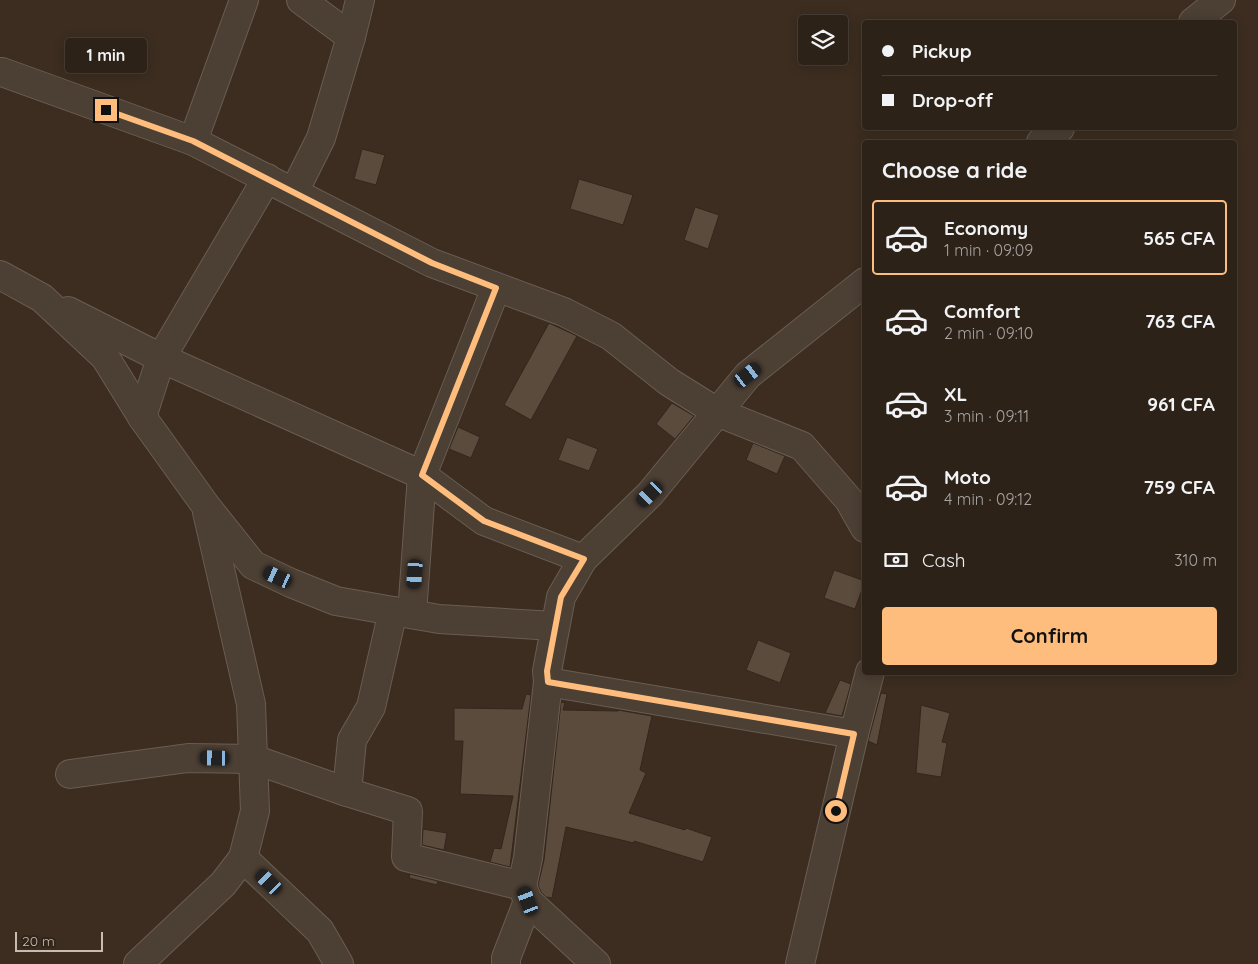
<!DOCTYPE html>
<meta charset="utf-8">
<style>
body{margin:0;font-family:Quicksand,sans-serif;background:#392f25;color:#f1f3f6;height:100vh;display:flex;flex-direction:column;font-size:19px;white-space:nowrap}
*{box-sizing:border-box;margin:0}
p{font-size:16px;color:#a7a4a2}
.icon{flex:none;width:28px;height:28px;fill:none;stroke:currentColor;stroke-width:2;stroke-linecap:round;stroke-linejoin:round}
.map{position:relative;flex:1;overflow:hidden}
.panel{position:absolute;left:862px;top:140px;width:375px;height:535px;display:flex;flex-direction:column;background:#2d2218;border-radius:5px;box-shadow:0 2px 12px #0003,0 0 0 1px #483f37}
.panel>*{flex:none}
.guide{position:absolute;left:862px;top:20px;width:375px;height:110px;border-radius:5px;box-shadow:0 2px 12px #0003,0 0 0 1px #483f37;display:grid;align-content:center;height:110px;padding:0 20px;background:#2d2218}
.fabs{position:absolute;left:798px;top:15px;display:grid;gap:10px}
.fabs a{display:grid;place-items:center;width:50px;height:50px;border-radius:5px;background:#2d2218;box-shadow:0 2px 12px #0003,0 0 0 1px #483f37;font-size:25px}
.scale{position:absolute;left:15px;bottom:12px;width:88px;box-sizing:border-box;padding-left:5px;border:2px solid #c8bcaf;border-top:0;font-size:14px;line-height:18px;white-space:nowrap;color:#c8bcaf;-webkit-text-stroke:4px #31241a;paint-order:stroke}
.end{position:absolute;width:22px;height:22px;margin:-11px;border:6px solid #ffbd7d;background:#111;box-shadow:0 0 0 2px #111}
.from{border-radius:50%}
.bubble{position:absolute;height:35px;border-radius:5px;background:#2d2218;box-shadow:0 2px 12px #0003,0 0 0 1px #483f37;font-size:16px;font-weight:700;line-height:35px;text-align:center}
.car{position:absolute;width:15px;height:30px;margin:-15px -8px;border-radius:6px;box-shadow:0 0 4px 1px #0007;background:linear-gradient(#222 24%,#8ab4d8 0 40%,#222 0 76%,#8ab4d8 0 86%,#222 0)}
.guide b{display:flex;align-items:center;gap:18px;height:48px;font-size:19px}
.guide b+b{border-top:1px solid #483f37}
.guide i{width:12px;height:12px;background:#f1f3f6}
ul{padding:0;list-style:none}
li{display:flex;align-items:center;gap:15px;height:75px;margin:0 10px 8px;padding:0 10px;border:2px solid transparent;border-radius:5px}
li div{flex:1}
li b{display:block;font-size:19px}
li em{font-style:normal;font-weight:700}
li.current{border-color:#ffbd7d}
li>.icon{width:45px;height:45px;stroke-width:1.5}
h2{padding:0 20px;font-size:22px;line-height:60px}
.pay{display:flex;align-items:center;gap:12px;height:55px;padding:0 20px;font-size:19px}
.pay p{margin-inline-start:auto}
.cta{display:flex;gap:10px;margin-top:auto;padding:10px 20px}
.cta a{flex:1;height:58px;border-radius:5px;background:#ffbd7d;color:#111;font-size:20px;font-weight:700;line-height:58px;text-align:center}
.map>svg:first-child{display:block}
.building{fill:#5b4b3c;stroke:#33261c}
.lines{fill:none;stroke-linecap:round;stroke-linejoin:round}
.minor-casing{stroke:#6a5d52;stroke-width:30}
.minor{stroke:#4c3f34;stroke-width:28}
.route{stroke:#ffbd7d;stroke-width:6}
</style>
<div class="map">
<svg width="1258" height="964" viewBox="0 0 1258 964">
<rect width="100%" height="100%" fill="#3c2d20"/>
<g class="building">
<path d="M362,149L385,155L376,185L354,179Z"/>
<path d="M579,179L633,195L623,225L570,209Z"/>
<path d="M695,207L719,215L708,249L684,240Z"/>
<path d="M549,323L577,336L531,420L504,405Z"/>
<path d="M672,403L694,416L675,439L656,424Z"/>
<path d="M458,427L480,437L471,458L449,449Z"/>
<path d="M567,437L598,449L589,471L558,460Z"/>
<path d="M753,443L785,456L777,474L746,460Z"/>
<path d="M834,570L865,581L855,609L824,598Z"/>
<path d="M758,640L791,653L780,683L746,670Z"/>
<path d="M840,680L851,684L842,716L825,713Z"/>
<path d="M881,693L887,694L877,745L868,741Z"/>
<path d="M526,694L531,695L510,867L490,862L494,848L501,849L513,796L460,794L463,741H454V708L522,709Z"/>
<path d="M561,702L565,703L563,710L618,711V710L652,716L640,770L646,773L629,813L685,830L686,828L712,837L703,862L634,841V843L566,827L552,898L546,897L541,892L538,885L544,860Z"/>
<path d="M921,705L950,713L942,742L947,743L941,777L916,773Z"/>
<path d="M423,829L447,833L444,850L422,845Z"/>
<path d="M410,874L438,881L437,885L409,878Z"/>
</g>
<g class="lines">
<defs>
<g id="minor">
<path d="M301,0L351,37"/>
<path d="M1193,22L1221,0"/>
<path d="M2,72L193,141L432,263L564,312L611,336L669,382L717,412L802,446L849,500L865,528"/>
<path d="M193,141L244,0"/>
<path d="M1041,142L1060,128"/>
<path d="M294,192L321,138L351,37L360,0"/>
<path d="M0,275L42,298L105,357L142,417L206,506L253,565L291,583L336,601L439,619L555,626"/>
<path d="M68,311L161,358L422,475L484,521L583,559"/>
<path d="M142,417L161,358L267,178"/>
<path d="M412,614L422,475L496,288"/>
<path d="M548,682L854,734"/>
<path d="M70,774L188,758L253,759L347,792L408,811L406,857L522,886"/>
<path d="M347,792L352,740L371,707L393,611"/>
<path d="M243,858L320,931L339,964"/>
<path d="M528,901L596,964"/>
<path d="M138,964L223,884L243,858L255,811L251,704L207,512"/>
<path d="M506,964V958L528,901L522,886L528,858L548,682L547,671L561,597L583,559L650,494L748,375L865,282"/>
<path d="M800,964L854,734L870,672"/>
</g>
</defs>
<use href="#minor" class="minor-casing"/>
<use href="#minor" class="minor"/>
</g>
<g class="lines">
<path class="route" d="M106,110L193,141L432,263L496,288L422,475L484,521L584,559L561,597L547,671L548,682L854,734L836,811"/>
</g>
</svg>
<div class="fabs">
<a><svg class="icon" aria-label="layers" viewBox="0 0 24 24"><path d="M12 4l9 5-9 5-9-5zM3 14l9 5 9-5"/></svg></a>
</div>
<div class="scale">20 m</div>
<i class="end from" style="left:836px;top:811px"></i>
<i class="end" style="left:106px;top:110px"></i>
<div class="bubble" style="left:65px;top:38px;width:82px">1 min</div>
<i class="car" style="left:748px;top:375px;rotate:52deg"></i>
<i class="car" style="left:650px;top:494px;rotate:226deg"></i>
<i class="car" style="left:415px;top:574px;rotate:184deg"></i>
<i class="car" style="left:278px;top:577px;rotate:295deg"></i>
<i class="car" style="left:215px;top:758px;rotate:271deg"></i>
<i class="car" style="left:269px;top:882px;rotate:314deg"></i>
<i class="car" style="left:528px;top:901px;rotate:339deg"></i>
<div class="guide">
<b><i class="from"></i>Pickup</b>
<b><i></i>Drop-off</b>
</div>
<section class="panel">
<h2>Choose a ride</h2>
<ul>
<li class="current"><svg class="icon" aria-label="car" viewBox="0 0 24 24"><path d="M5 17H2v-5l4-1 3-4h7l3 4 3 1v5h-3M9 17h6M6 11h13"/><circle cx="7" cy="17" r="2"/><circle cx="17" cy="17" r="2"/></svg><div><b>Economy</b><p>1 min · 09:09</p></div><em>565 CFA</em></li>
<li><svg class="icon" aria-label="car" viewBox="0 0 24 24"><path d="M5 17H2v-5l4-1 3-4h7l3 4 3 1v5h-3M9 17h6M6 11h13"/><circle cx="7" cy="17" r="2"/><circle cx="17" cy="17" r="2"/></svg><div><b>Comfort</b><p>2 min · 09:10</p></div><em>763 CFA</em></li>
<li><svg class="icon" aria-label="car" viewBox="0 0 24 24"><path d="M5 17H2v-5l4-1 3-4h7l3 4 3 1v5h-3M9 17h6M6 11h13"/><circle cx="7" cy="17" r="2"/><circle cx="17" cy="17" r="2"/></svg><div><b>XL</b><p>3 min · 09:11</p></div><em>961 CFA</em></li>
<li><svg class="icon" aria-label="car" viewBox="0 0 24 24"><path d="M5 17H2v-5l4-1 3-4h7l3 4 3 1v5h-3M9 17h6M6 11h13"/><circle cx="7" cy="17" r="2"/><circle cx="17" cy="17" r="2"/></svg><div><b>Moto</b><p>4 min · 09:12</p></div><em>759 CFA</em></li>
</ul>
<div class="pay"><svg class="icon" aria-label="cash" viewBox="0 0 24 24"><path d="M3 7h18v10H3z"/><circle cx="12" cy="12" r="2"/></svg>Cash<p>310 m</p></div>
<div class="cta"><a>Confirm</a></div>
</section>
</div>
